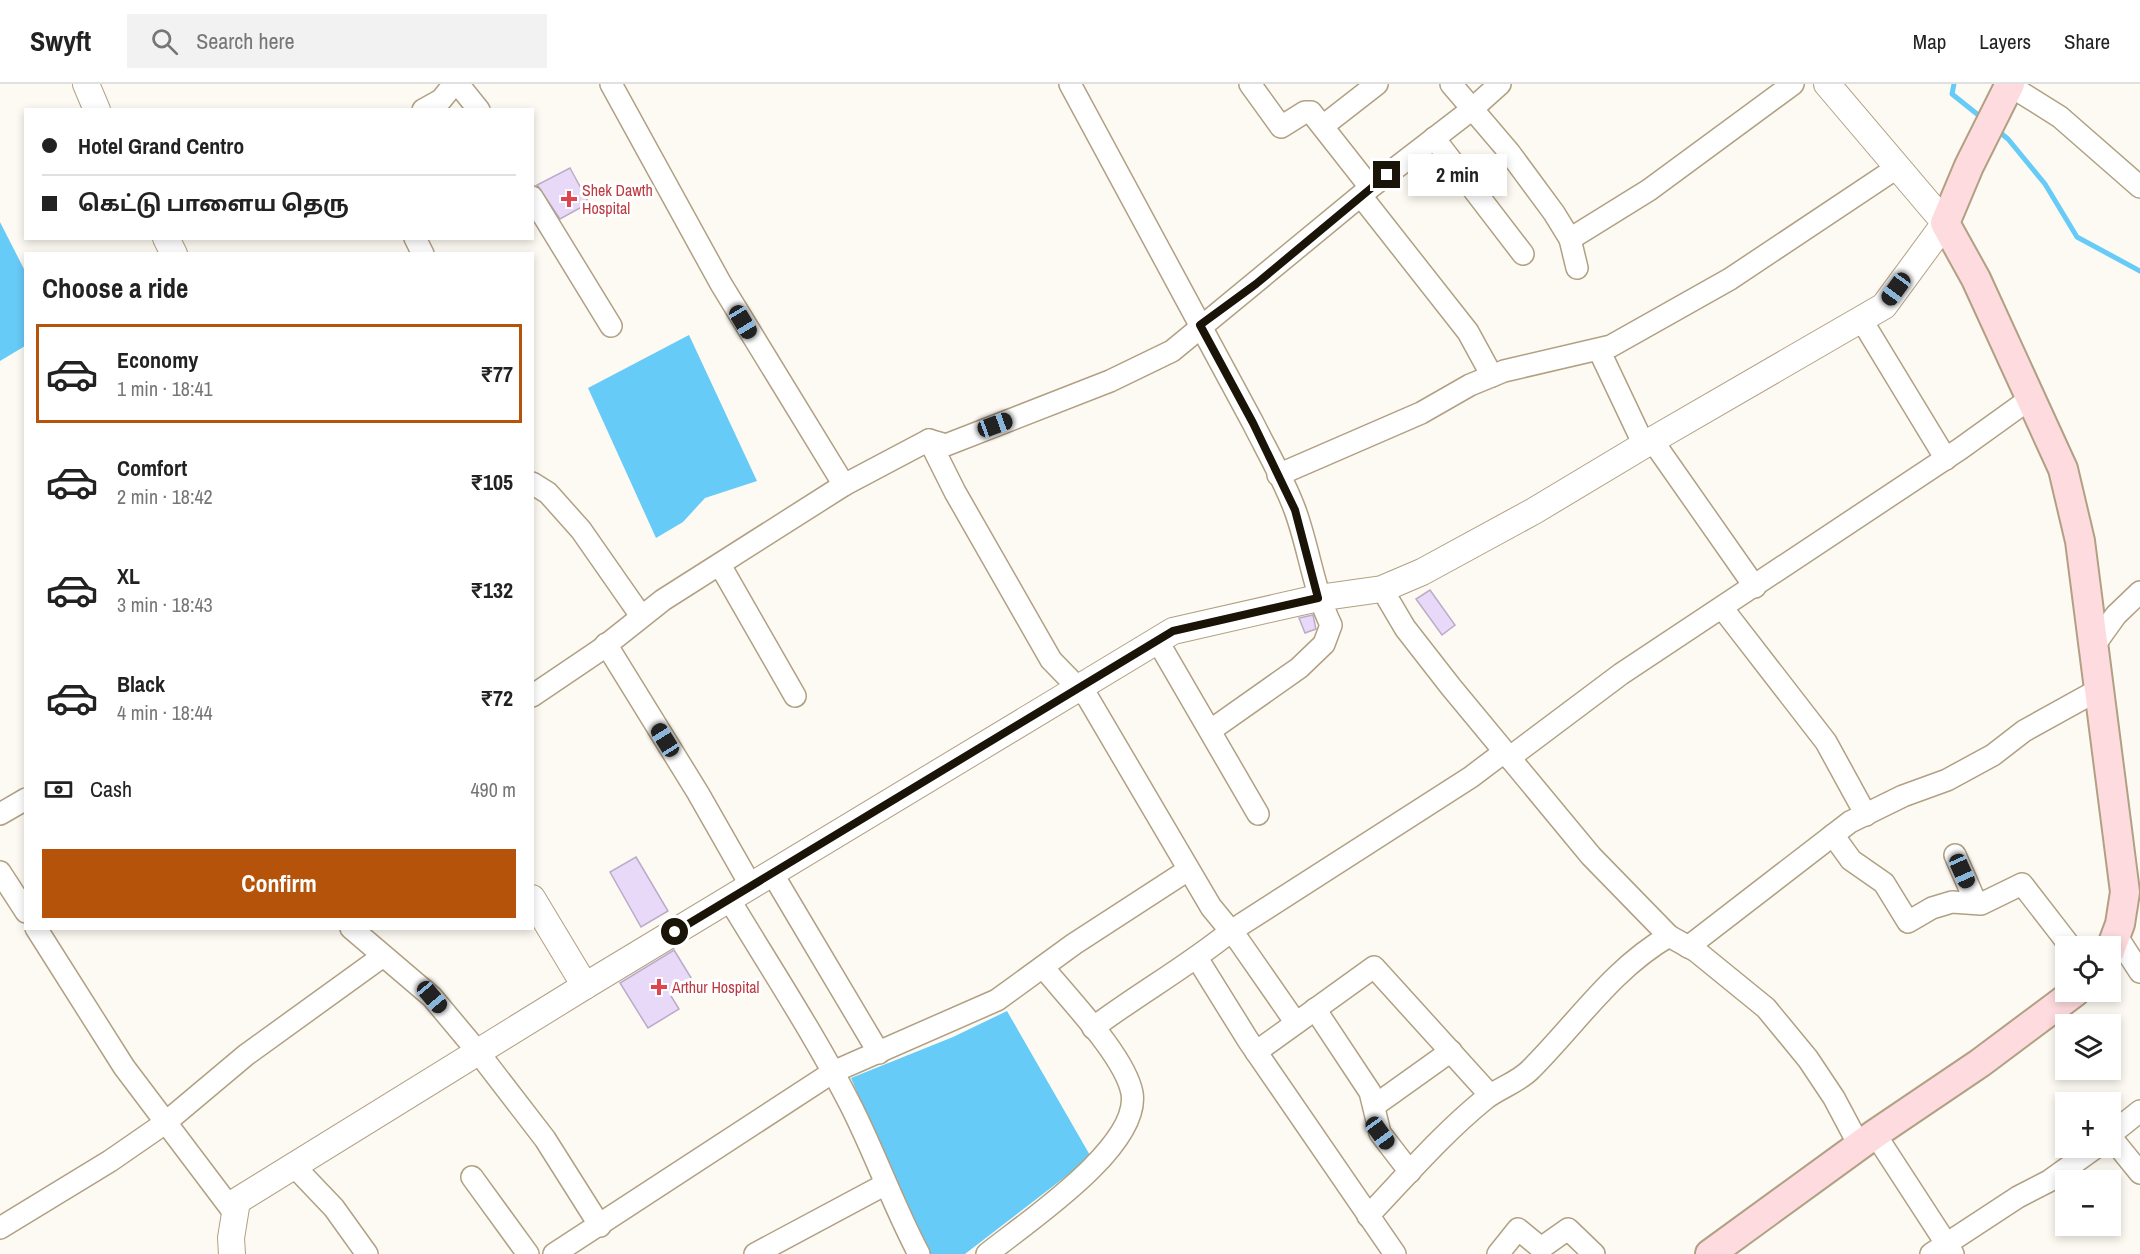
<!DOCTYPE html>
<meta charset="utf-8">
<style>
body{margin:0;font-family:"Archivo Narrow","Noto Sans Tamil",sans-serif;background:#f2f2f2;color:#222;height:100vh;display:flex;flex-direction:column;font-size:22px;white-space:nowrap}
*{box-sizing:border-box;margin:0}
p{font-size:20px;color:#767676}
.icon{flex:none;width:33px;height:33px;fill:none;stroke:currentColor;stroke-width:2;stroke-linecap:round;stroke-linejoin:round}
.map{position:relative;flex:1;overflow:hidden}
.sheet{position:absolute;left:24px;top:168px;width:510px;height:678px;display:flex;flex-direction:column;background:#fff;border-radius:0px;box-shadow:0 3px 9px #0003}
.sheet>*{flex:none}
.top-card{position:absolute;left:24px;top:24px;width:510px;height:132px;border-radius:0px;box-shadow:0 3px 9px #0003;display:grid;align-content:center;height:132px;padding:0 18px;background:#fff}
.tools{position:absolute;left:2055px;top:852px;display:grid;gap:12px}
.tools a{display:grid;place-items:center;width:66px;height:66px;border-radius:0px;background:#fff;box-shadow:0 3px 9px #0003;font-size:30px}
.end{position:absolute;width:27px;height:27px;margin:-14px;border:8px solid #1a1408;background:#fff;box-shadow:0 0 0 3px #fff}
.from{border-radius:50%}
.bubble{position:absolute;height:42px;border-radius:0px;background:#fff;box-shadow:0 3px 9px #0003;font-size:20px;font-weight:700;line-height:42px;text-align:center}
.car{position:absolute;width:18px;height:36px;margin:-18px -9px;border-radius:8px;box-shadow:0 0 4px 2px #0007;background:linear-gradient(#222 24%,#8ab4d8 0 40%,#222 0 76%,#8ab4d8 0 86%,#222 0)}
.top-card b{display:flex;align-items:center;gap:21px;height:57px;font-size:22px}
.top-card b+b{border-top:2px solid #e0e0e0}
.top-card i{width:15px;height:15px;background:#222}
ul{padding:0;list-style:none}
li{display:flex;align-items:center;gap:18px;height:99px;margin:0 12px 9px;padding:0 6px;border:3px solid transparent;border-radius:0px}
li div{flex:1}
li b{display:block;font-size:22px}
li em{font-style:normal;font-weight:700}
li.active{border-color:#b45309}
li>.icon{width:54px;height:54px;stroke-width:1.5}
h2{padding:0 18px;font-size:27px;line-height:72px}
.pay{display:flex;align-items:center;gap:15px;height:66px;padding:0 18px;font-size:22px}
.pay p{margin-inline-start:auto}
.action{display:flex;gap:12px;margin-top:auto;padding:12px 18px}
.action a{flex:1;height:69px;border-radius:0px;background:#b45309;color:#fff;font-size:24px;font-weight:700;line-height:69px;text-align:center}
header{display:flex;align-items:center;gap:36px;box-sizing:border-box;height:84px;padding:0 30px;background:#fff;border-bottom:2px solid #e0e0e0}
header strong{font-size:28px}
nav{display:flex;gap:33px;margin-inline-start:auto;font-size:21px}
.search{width:420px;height:54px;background:#f2f2f2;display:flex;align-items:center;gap:15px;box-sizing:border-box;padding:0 21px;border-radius:0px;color:#767676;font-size:22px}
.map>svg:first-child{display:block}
.water{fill:#67cbf8}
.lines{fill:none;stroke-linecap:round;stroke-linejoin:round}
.stream{stroke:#67cbf8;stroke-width:5}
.building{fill:#e9d9f8;stroke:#bbabc9;stroke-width:1.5}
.minor-casing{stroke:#b1a083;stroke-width:24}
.tertiary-casing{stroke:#b1a083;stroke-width:28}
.secondary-casing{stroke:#b1a083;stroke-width:32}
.minor{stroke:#fff;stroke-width:21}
.tertiary{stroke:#fff;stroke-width:26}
.secondary{stroke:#fedbde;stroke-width:28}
.route{stroke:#1a1408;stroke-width:8}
.health-dot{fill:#e0444e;stroke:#fff;stroke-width:2}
.labels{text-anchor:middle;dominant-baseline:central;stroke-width:6;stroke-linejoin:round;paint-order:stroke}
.health-label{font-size:16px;fill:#be3a42;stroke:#fff;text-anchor:start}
</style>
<header>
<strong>Swyft</strong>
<div class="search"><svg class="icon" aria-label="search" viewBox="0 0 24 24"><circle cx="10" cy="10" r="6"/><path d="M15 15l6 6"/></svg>Search here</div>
<nav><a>Map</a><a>Layers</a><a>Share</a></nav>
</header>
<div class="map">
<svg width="2140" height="1170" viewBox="0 0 2140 1170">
<rect width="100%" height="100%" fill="#fdfaf3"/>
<g class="water">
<path d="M0,138L25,187V262L0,277Z"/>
<path d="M689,251L757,397L705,414L683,438L656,454L588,304Z"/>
<path d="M1007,927L1091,1073L965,1170H930L900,1112L851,994L953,953Z"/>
</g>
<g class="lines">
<g class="stream">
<path d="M1954,0L1952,10L1982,34"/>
<path d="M1997,46L2008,55L2045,100L2077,153L2140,187"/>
</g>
</g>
<g class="building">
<path d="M570,84L589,119L560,135L537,101Z"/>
<path d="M1430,506L1455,541L1442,551L1416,515Z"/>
<path d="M1313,531L1316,545L1305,549L1299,534Z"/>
<path d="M636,773L668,827L641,843L610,788Z"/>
<path d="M674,866L693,897L671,912L679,925L648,944L620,899Z"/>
</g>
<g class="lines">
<defs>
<g id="minor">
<path d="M458,0L479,26"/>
<path d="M611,0L721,200L844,401"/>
<path d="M1070,0L1253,339C1267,367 1284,396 1295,426C1309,464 1313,504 1331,541L1324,560L1299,584L1211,646"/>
<path d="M1250,0L1281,43L1305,28H1311L1370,103"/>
<path d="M1451,0L1509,68L1554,129L1570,155L1577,184"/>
<path d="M2009,1L2060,33L2140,103"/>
<path d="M423,26L441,16L454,0"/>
<path d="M1323,42L1377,0"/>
<path d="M1434,54L1523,170"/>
<path d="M1361,112L1468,248L1492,292"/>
<path d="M532,113L611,242"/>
<path d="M415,154L423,170"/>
<path d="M1570,155L1649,106L1793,0"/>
<path d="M1861,235L1946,375"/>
<path d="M1599,266L1644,361"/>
<path d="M929,356L955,408L1051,576L1088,614L1211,823L1239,857L1296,939"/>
<path d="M1652,356L1755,503"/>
<path d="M1278,391L1421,329L1470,301L1504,287L1611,262L1730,195L1898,83"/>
<path d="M532,399L548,409L581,446L641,532"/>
<path d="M720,481L795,612"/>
<path d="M1382,505L1405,544L1451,603L1591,772L1669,852L1696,867L1766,924L1808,975L1834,1014L1859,1061"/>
<path d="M1723,525L1826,658L1866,731"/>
<path d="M1157,556L1258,730"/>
<path d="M606,560L698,709L751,802"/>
<path d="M2093,563L2116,531L2140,508"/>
<path d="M532,612L600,566L663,516L844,401L929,356L946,361L1110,297L1172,267L1371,103L1471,26L1500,0"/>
<path d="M1509,674L1621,590L1960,365L2031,314"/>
<path d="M0,730L26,715"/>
<path d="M1833,751L1851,776L1884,799L1908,838L1932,824L1952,818L1981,820L2022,800L2070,862"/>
<path d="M1955,771L1976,819"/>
<path d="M0,788L26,828"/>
<path d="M772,789L879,969"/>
<path d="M729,815C770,883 814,950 850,1020C875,1069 893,1121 919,1170"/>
<path d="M36,844L124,983L235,1130"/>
<path d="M351,844L432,913L478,968L545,1055L600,1142"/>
<path d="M2116,851L2140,888"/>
<path d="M1688,863L1850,738L1903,712L1947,696L1993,671L2024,647L2098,606"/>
<path d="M1197,874L1248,956L1395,1170"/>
<path d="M1315,925L1370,1008L1380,1049L1410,1088"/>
<path d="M1093,944C1138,910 1187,883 1231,847L1471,693L1504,668"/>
<path d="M1256,968L1374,883L1490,1011"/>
<path d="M1374,1022L1451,967"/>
<path d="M1875,1050L1953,1170"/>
<path d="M2110,1051L2140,1027"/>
<path d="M2110,1052L2140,1089"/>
<path d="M294,1082L334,1124L367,1170"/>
<path d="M472,1093L528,1170"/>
<path d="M1368,1132C1406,1092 1442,1050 1485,1015C1499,1004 1519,998 1531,985C1577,939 1612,885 1669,852"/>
<path d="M0,1144L110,1077L165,1039L246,971L383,872"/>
<path d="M554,1170L833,988L997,916L1074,860L1188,786"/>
<path d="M755,1170L884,1101"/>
<path d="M987,1170C1024,1140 1141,1063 1132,1009C1125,972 1068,914 1043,883"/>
<path d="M1498,1170L1518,1145L1541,1164L1568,1145L1594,1170"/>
<path d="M1931,1170L2018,1113L2049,1097L2095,1064"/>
</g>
<g id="tertiary">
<path d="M86,0L97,26"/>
<path d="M166,154L174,170"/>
<path d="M532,814L585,902"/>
<path d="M232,1170L231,1154L237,1117L585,902L1173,547L1318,514L1382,505L1422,488L1534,427L1644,361L1884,222L1945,139L1827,0"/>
</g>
<g id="secondary">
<path d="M2010,0L1969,82L1945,139L1976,195L2063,385L2080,457L2125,808L2120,840L2110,867"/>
<path d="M1710,1170L1875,1050L1980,979L2075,908"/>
</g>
</defs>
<use href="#minor" class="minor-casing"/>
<use href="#tertiary" class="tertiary-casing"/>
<use href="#secondary" class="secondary-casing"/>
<use href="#minor" class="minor"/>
<use href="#tertiary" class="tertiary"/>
<use href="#secondary" class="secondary"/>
</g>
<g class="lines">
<path class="route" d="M675,848L1173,547L1318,514L1295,426L1253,339L1200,241L1256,200L1387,91"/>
</g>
<g class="health-dot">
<path d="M566 106h6v6h6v6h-6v6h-6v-6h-6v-6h6z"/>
<path d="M656 894h6v6h6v6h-6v6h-6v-6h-6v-6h6z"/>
</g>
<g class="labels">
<g class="health-label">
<text x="582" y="106">Shek Dawth<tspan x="582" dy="18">Hospital</tspan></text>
<text x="672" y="903">Arthur Hospital</text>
</g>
</g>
</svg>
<div class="tools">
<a><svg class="icon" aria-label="locate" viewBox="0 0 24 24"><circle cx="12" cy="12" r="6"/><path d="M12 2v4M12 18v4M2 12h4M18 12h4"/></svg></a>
<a><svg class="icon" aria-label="layers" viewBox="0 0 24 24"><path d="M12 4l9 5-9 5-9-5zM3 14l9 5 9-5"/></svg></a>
<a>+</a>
<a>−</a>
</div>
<i class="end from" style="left:675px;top:848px"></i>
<i class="end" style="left:1387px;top:91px"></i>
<div class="bubble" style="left:1408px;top:70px;width:99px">2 min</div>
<i class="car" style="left:1896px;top:205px;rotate:216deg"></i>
<i class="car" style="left:743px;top:238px;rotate:149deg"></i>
<i class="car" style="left:995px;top:341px;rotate:70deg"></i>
<i class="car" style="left:665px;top:656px;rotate:328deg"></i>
<i class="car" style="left:1962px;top:787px;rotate:156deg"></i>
<i class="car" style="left:432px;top:913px;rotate:140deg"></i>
<i class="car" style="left:1380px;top:1049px;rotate:144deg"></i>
<div class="top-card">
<b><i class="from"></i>Hotel Grand Centro</b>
<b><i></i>கெட்டு பாளைய தெரு</b>
</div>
<section class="sheet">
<h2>Choose a ride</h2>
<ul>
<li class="active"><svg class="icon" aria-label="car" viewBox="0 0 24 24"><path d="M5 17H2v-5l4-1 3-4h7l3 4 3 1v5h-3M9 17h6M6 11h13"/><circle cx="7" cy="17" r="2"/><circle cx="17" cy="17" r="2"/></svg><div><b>Economy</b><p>1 min · 18:41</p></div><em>₹77</em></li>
<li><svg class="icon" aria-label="car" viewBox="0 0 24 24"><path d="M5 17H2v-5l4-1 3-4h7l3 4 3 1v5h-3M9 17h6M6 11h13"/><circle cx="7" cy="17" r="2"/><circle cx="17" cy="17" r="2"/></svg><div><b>Comfort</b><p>2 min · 18:42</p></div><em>₹105</em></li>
<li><svg class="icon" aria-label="car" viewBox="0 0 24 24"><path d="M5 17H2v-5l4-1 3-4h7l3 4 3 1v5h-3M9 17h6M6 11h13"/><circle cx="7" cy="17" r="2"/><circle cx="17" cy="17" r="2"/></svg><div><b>XL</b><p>3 min · 18:43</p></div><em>₹132</em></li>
<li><svg class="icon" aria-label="car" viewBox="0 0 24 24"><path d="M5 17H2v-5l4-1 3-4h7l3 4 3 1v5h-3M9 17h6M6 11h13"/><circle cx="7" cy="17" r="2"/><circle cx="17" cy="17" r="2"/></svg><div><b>Black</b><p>4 min · 18:44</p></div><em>₹72</em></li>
</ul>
<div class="pay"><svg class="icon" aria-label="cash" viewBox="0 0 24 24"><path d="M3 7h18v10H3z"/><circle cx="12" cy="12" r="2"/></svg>Cash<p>490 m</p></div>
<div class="action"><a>Confirm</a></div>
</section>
</div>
